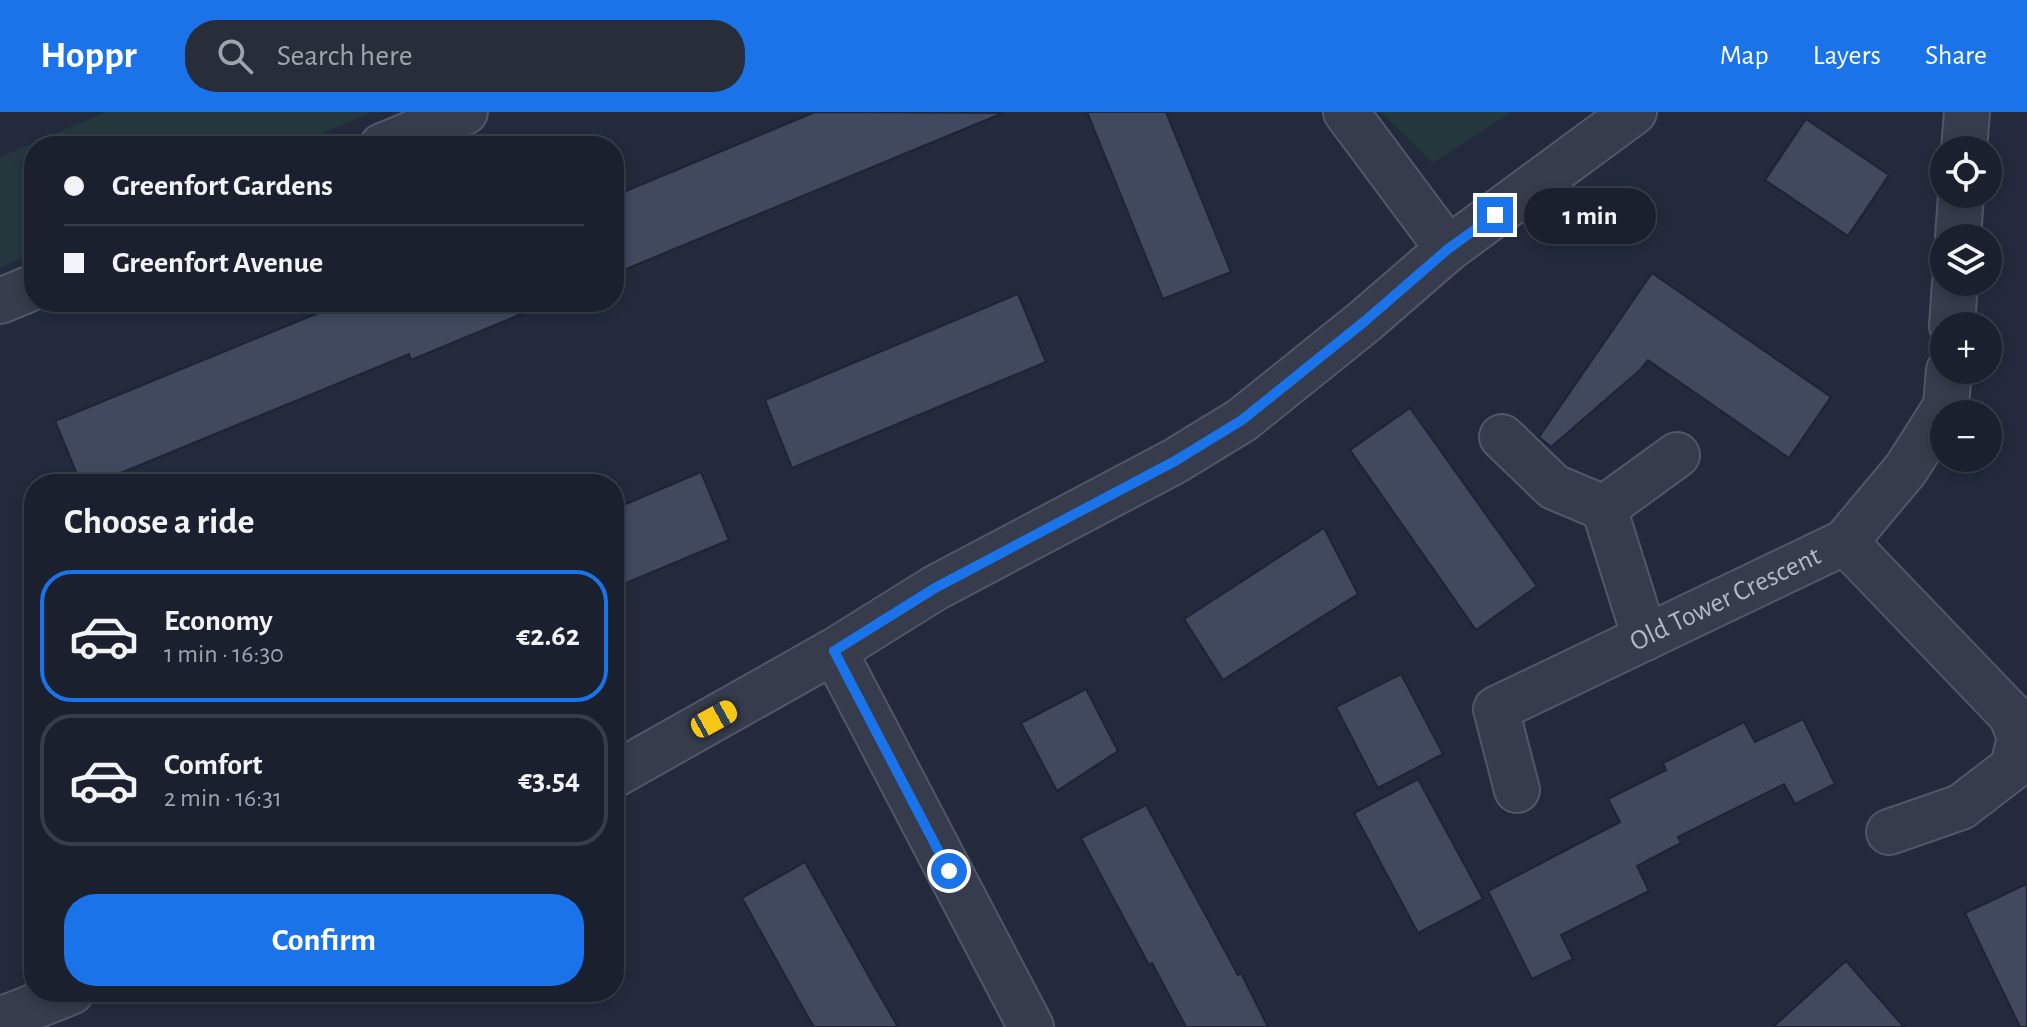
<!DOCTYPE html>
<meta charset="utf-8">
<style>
body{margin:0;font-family:"Alegreya Sans",sans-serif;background:#272d39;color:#f1f3f6;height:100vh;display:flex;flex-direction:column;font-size:30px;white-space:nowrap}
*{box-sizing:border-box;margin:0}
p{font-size:26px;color:#9fa3aa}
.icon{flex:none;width:44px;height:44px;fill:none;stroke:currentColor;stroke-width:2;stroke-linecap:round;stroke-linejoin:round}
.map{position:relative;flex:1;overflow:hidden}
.panel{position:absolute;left:24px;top:362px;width:600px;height:528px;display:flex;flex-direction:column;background:#1a202d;border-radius:32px;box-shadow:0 4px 12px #0003,0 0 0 2px #383e49}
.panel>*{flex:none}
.top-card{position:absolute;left:24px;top:24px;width:600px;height:176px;border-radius:32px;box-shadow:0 4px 12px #0003,0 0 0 2px #383e49;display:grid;align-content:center;height:176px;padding:0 40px;background:#1a202d}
.controls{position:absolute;left:1930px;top:24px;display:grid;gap:16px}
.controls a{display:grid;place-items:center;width:72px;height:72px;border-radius:50%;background:#1a202d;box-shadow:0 4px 12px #0003,0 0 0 2px #383e49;font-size:40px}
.end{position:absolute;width:36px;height:36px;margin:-18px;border:10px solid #1a73e8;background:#fff;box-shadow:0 0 0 4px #fff}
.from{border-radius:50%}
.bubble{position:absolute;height:56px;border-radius:28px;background:#1a202d;box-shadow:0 4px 12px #0003,0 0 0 2px #383e49;font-size:26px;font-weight:600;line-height:56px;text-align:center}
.car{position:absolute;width:24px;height:48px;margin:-24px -12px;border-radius:10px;box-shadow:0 0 6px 2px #0007;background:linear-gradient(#f5c518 24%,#345 0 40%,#f5c518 0 76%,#345 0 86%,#f5c518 0)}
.top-card b{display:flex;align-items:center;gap:28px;height:76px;font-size:30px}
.top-card b+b{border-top:2px solid #383e49}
.top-card i{width:20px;height:20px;background:#f1f3f6}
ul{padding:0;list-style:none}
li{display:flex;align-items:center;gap:24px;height:132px;margin:0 16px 12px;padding:0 24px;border:4px solid #383e49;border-radius:32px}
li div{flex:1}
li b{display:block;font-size:30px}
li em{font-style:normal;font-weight:600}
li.active{border-color:#1a73e8}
li>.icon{width:72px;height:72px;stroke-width:1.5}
h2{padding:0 40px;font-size:36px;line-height:96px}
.button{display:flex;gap:16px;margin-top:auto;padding:16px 40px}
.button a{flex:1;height:92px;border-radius:32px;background:#1a73e8;color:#fff;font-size:32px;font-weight:600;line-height:92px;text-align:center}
header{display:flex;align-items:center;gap:48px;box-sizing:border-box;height:112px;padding:0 40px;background:#1a73e8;color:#fff}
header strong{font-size:38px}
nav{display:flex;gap:44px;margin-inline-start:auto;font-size:28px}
.search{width:560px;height:72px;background:#272d39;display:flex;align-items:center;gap:20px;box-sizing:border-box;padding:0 28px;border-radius:32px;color:#9fa3aa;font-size:30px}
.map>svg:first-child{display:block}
.green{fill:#24373d}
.building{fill:#41495e;stroke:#1d2433;stroke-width:2}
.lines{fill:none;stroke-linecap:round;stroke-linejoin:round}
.minor-casing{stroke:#515767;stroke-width:48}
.minor{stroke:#363c4c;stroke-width:44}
.route{stroke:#1a73e8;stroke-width:10}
.labels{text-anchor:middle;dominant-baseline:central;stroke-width:6;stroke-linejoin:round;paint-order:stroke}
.street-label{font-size:28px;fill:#b1b7c8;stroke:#1b2231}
</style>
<header>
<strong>Hoppr</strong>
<div class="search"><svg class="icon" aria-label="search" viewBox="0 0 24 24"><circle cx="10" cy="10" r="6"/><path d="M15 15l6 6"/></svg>Search here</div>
<nav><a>Map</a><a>Layers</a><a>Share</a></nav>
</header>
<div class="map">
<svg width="2027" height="915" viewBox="0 0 2027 915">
<rect width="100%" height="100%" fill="#222a3c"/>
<g class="green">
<path d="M106,0H373L291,34H34V141L0,156V45Z"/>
<path d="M1381,0H1512L1433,51Z"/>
</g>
<g class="building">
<path d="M815,0L1003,1L614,162V84Z"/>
<path d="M1087,0H1166L1231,160L1163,187Z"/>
<path d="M1806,7L1889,63L1848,124L1765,68Z"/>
<path d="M1652,161L1831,285L1789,346L1648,248L1640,258L1551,335L1539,325Z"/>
<path d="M1018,182L1046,250L792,356L765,288Z"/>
<path d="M345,190L548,191L411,248L409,242L94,372H81L55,309Z"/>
<path d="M1410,296L1537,474L1476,518L1350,338Z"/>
<path d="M701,360L729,428L614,476V397Z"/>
<path d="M1324,416L1358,482L1223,568L1184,507Z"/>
<path d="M1401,562L1443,642L1378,676L1336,595Z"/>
<path d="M1086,577L1118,639L1057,679L1021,611Z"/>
<path d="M1803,607L1835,672L1795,692L1784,672L1678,725L1681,731L1637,754L1649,779L1561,823L1573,847L1532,867L1488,779L1620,710L1608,687L1666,658L1663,651L1744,610L1755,630Z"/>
<path d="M1418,667L1483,787L1418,821L1354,701Z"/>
<path d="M1146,693L1238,863L1241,861L1268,915H1186L1152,851L1149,853L1081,726Z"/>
<path d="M805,750L872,870L898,915H814L807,903L742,786Z"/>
<path d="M2027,772V915H2020L1965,801Z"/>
<path d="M1846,849L1904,915H1773Z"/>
</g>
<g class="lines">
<defs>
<g id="minor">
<path d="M1346,0L1448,137"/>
<path d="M382,34L465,0"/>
<path d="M1964,38L1967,0"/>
<path d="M1958,126L1961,82"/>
<path d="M0,189L34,175"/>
<path d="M1952,214L1955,170"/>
<path d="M1502,325L1554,375L1604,396L1677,343"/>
<path d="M1604,396L1645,526"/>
<path d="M1845,430L2011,603L2020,625L2013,655L1961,695L1889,720"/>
<path d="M834,539L1031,915"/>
<path d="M614,663L834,539L935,476L1175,349L1242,308L1365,209L1448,137L1634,0"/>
<path id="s1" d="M1517,678L1496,597L1845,430L1906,357L1946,294L1949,258"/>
<path d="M0,908L71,880"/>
</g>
</defs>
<use href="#minor" class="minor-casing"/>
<use href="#minor" class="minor"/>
</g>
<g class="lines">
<path class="route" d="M949,759L834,539L935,476L1175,349L1242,308L1365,209L1448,137L1495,103"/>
</g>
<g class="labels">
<g class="street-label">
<text stroke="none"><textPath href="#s1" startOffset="338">Old Tower Crescent</textPath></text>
</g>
</g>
</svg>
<div class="controls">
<a><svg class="icon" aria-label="locate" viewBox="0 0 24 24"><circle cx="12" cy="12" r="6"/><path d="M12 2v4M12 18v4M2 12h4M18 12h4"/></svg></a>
<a><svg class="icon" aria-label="layers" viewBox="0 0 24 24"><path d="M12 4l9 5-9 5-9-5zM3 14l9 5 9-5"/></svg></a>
<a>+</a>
<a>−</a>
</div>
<i class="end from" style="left:949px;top:759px"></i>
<i class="end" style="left:1495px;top:103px"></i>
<div class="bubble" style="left:1524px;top:76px;width:132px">1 min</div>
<i class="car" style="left:714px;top:607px;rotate:61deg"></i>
<div class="top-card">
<b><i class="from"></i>Greenfort Gardens</b>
<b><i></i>Greenfort Avenue</b>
</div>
<section class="panel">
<h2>Choose a ride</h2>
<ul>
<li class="active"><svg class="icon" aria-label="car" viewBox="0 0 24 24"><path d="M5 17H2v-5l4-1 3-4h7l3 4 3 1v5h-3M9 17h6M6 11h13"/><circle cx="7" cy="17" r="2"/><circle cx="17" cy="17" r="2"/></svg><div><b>Economy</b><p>1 min · 16:30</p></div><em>€2.62</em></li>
<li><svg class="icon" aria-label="car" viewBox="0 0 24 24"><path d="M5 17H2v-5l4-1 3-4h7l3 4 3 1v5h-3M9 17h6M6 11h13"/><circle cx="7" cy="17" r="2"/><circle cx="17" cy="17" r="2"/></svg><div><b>Comfort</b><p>2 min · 16:31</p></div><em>€3.54</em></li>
</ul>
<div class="button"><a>Confirm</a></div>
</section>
</div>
